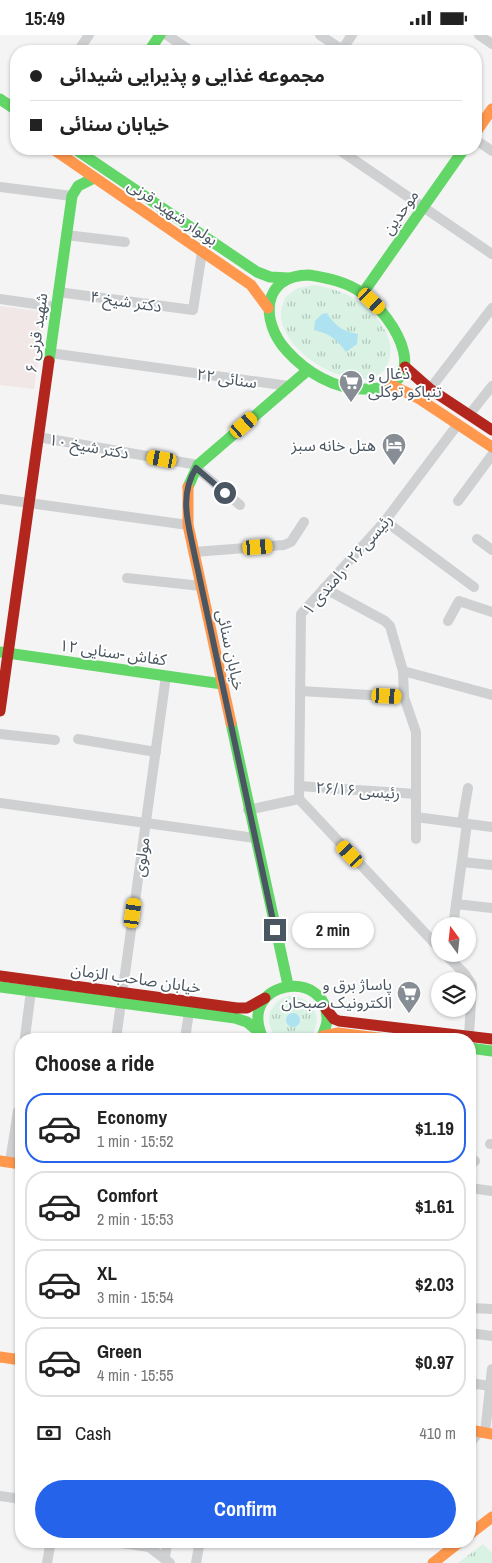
<!DOCTYPE html>
<meta charset="utf-8">
<style>
body{margin:0;font-family:"Archivo Narrow","Noto Sans Arabic",sans-serif;background:#f2f2f2;color:#222;height:100vh;display:flex;flex-direction:column;font-size:19px;white-space:nowrap}
*{box-sizing:border-box;margin:0}
p{font-size:16px;color:#767676}
.icon{flex:none;width:28px;height:28px;fill:none;stroke:currentColor;stroke-width:2;stroke-linecap:round;stroke-linejoin:round}
.map{position:relative;flex:1;overflow:hidden}
.panel{position:absolute;left:15px;top:998px;width:461px;height:515px;display:flex;flex-direction:column;background:#fff;border-radius:20px;box-shadow:0 1px 4px #0004}
.panel>*{flex:none}
.top-card{position:absolute;left:10px;top:10px;width:472px;height:110px;border-radius:20px;box-shadow:0 1px 4px #0004;display:grid;align-content:center;height:110px;padding:0 20px;background:#fff}
.needle{width:32px;rotate:345deg}
.buttons{position:absolute;left:431px;top:882px;display:grid;gap:10px}
.buttons a{display:grid;place-items:center;width:45px;height:45px;border-radius:50%;background:#fff;box-shadow:0 1px 4px #0004;font-size:25px}
.end{position:absolute;width:22px;height:22px;margin:-11px;border:6px solid #4a5661;background:#fff;box-shadow:0 0 0 2px #fff}
.from{border-radius:50%}
.bubble{position:absolute;height:35px;border-radius:18px;background:#fff;box-shadow:0 1px 4px #0004;font-size:16px;font-weight:700;line-height:35px;text-align:center}
.car{position:absolute;width:15px;height:30px;margin:-15px -8px;border-radius:6px;box-shadow:0 0 4px 1px #0007;background:linear-gradient(#f5c518 24%,#345 0 40%,#f5c518 0 76%,#345 0 86%,#f5c518 0)}
.top-card b{display:flex;align-items:center;gap:18px;height:48px;font-size:19px}
.top-card b+b{border-top:1px solid #e0e0e0}
.top-card i{width:12px;height:12px;background:#222}
ul{padding:0;list-style:none}
li{display:flex;align-items:center;gap:15px;height:70px;margin:0 10px 8px;padding:0 10px;border:2px solid #e0e0e0;border-radius:20px}
li div{flex:1}
li b{display:block;font-size:19px}
li em{font-style:normal;font-weight:700}
li.on{border-color:#2563eb}
li>.icon{width:45px;height:45px;stroke-width:1.5}
h2{padding:0 20px;font-size:22px;line-height:60px}
.pay{display:flex;align-items:center;gap:12px;height:55px;padding:0 20px;font-size:19px}
.pay p{margin-inline-start:auto}
.primary-button{display:flex;gap:10px;margin-top:auto;padding:10px 20px}
.primary-button a{flex:1;height:58px;border-radius:30px;background:#2563eb;color:#fff;font-size:20px;font-weight:700;line-height:58px;text-align:center}
.status{display:flex;justify-content:space-between;align-items:center;height:35px;padding:0 25px;background:#fff;direction:ltr}
.status svg{height:14px;fill:currentColor}
.map>svg:first-child{display:block}
.medical{fill:#f1e7e6}
.grass{fill:url(#grass-tufts);fill-rule:evenodd}
.water{fill:#aee2f0}
.lines{fill:none;stroke-linecap:round;stroke-linejoin:round}
.street{stroke:#ced0d2;stroke-width:10}
.fast{stroke:#63d668;stroke-width:11}
.slow{stroke:#ff974d;stroke-width:11}
.jam{stroke:#b3261e;stroke-width:11}
.route{stroke:#4a5661;stroke-width:6}
.labels{text-anchor:middle;dominant-baseline:central;stroke-width:4;stroke-linejoin:round;paint-order:stroke}
.street-label{font-size:16px;fill:#4a5661;stroke:#fff}
.poi-label{font-size:16px;fill:#4a5661;stroke:#fff;text-anchor:end}
</style>
<div class="status"><b>15:49</b><svg viewBox="0 0 49 12"><path d="M0 12V9h3v3zM5 12V6h3v6zM10 12V3h3v9zM15 12V0h3v12zM26 1h20v11H26zM47 4h2v5h-2z"/></svg></div>
<div class="map">
<svg width="492" height="1528" viewBox="0 0 492 1528">
<defs>
<pattern id="grass-tufts" width="24" height="20" patternUnits="userSpaceOnUse" patternTransform="scale(1.25)"><rect width="24" height="20" fill="#d9f2e3"/><path d="M3 7l-1-3M5 7V3M7 7l1-3M15 17l-1-3M17 17v-4M19 17l1-3" fill="none" stroke="#b2c7bb"/></pattern>
</defs>
<rect width="100%" height="100%" fill="#f4f4f4"/>
<path class="medical" d="M0,271L37,276L44,284L34,354L0,350Z"/>
<g class="grass">
<path d="M314,250C341,254 366,266 381,289C389,301 393,312 389,325C377,372 278,323 281,277C281,272 284,267 285,262L298,253ZM334,289L345,297L358,299L338,306L327,298Z"/>
<path d="M289,961C314,961 326,986 308,1004H277C263,987 268,967 289,961Z"/>
<path d="M483,1509L492,1518V1528H458Z"/>
</g>
<g class="water">
<path d="M327,278C335,291 342,296 358,299L357,309L346,317C337,304 330,299 314,295L315,286L322,279Z"/>
<circle cx="293" cy="985" r="7"/>
</g>
<g class="lines">
<g class="street">
<path d="M167,0L191,16"/>
<path d="M320,0L344,16"/>
<path d="M479,0L492,9"/>
<path d="M78,16L89,0"/>
<path d="M341,16L352,0"/>
<path d="M476,105L492,116"/>
<path d="M338,114L492,219"/>
<path d="M0,152L72,161"/>
<path d="M66,200L125,207"/>
<path d="M58,257L193,275L202,217"/>
<path d="M0,264L56,272"/>
<path d="M50,318L289,351"/>
<path d="M430,354L492,273"/>
<path d="M469,380L492,351"/>
<path d="M38,402L198,430"/>
<path d="M196,433L240,470"/>
<path d="M0,464L188,490"/>
<path d="M458,466L492,420"/>
<path d="M385,486L474,552"/>
<path d="M477,504L492,515"/>
<path d="M194,517L284,510L291,507L304,487"/>
<path d="M127,543L201,551"/>
<path d="M324,553L385,586L390,591L403,636L404,662L416,697V782L492,792"/>
<path d="M448,586L459,566L492,577"/>
<path d="M403,636L492,660"/>
<path d="M300,656L404,662"/>
<path d="M0,699L55,705"/>
<path d="M78,704L156,717"/>
<path d="M299,751L416,759"/>
<path d="M299,764L301,579L385,486L458,389"/>
<path d="M299,764L440,914"/>
<path d="M0,768L255,803"/>
<path d="M248,775L299,764"/>
<path d="M462,788L468,753"/>
<path d="M416,804V782"/>
<path d="M462,827L492,830"/>
<path d="M456,869L492,873"/>
<path d="M453,891L467,789"/>
<path d="M445,919L465,939L472,950L469,1001"/>
<path d="M25,1002L31,956"/>
<path d="M116,1004L166,641"/>
<path d="M185,1004L189,977"/>
<path d="M490,1109H492"/>
<path d="M470,1125L475,1126"/>
<path d="M10,1127L18,1076"/>
<path d="M470,1153L492,1156"/>
<path d="M470,1273L492,1274"/>
<path d="M470,1298L492,1301"/>
<path d="M470,1348L490,1351"/>
<path d="M485,1398L492,1334"/>
<path d="M470,1408L479,1397"/>
<path d="M0,1461L21,1464"/>
<path d="M108,1506L149,1512L170,1528"/>
<path d="M165,1524L167,1506"/>
<path d="M47,1528L51,1506"/>
<path d="M196,1528L200,1506"/>
</g>
<g class="fast">
<path d="M149,16L160,0"/>
<path d="M0,64L16,75"/>
<path d="M75,114L257,237L270,242L289,243"/>
<path d="M309,240C328,243 347,247 362,258C397,284 437,355 363,354C334,354 306,337 287,316C260,287 261,240 309,240Z"/>
<path d="M363,258L464,114"/>
<path d="M49,326L72,161L78,151L94,143"/>
<path d="M188,452L198,430L308,335"/>
<path d="M0,617L222,649"/>
<path d="M231,688L288,950"/>
<path d="M0,952L235,983L247,987L260,998"/>
<path d="M262,1001C238,945 328,932 327,985C327,991 323,998 321,1004"/>
<path d="M470,1013L492,1016"/>
</g>
<g class="slow">
<path d="M476,97L492,74"/>
<path d="M53,114L251,250L268,273"/>
<path d="M391,350L418,363L492,412"/>
<path d="M188,452V490L231,688"/>
<path d="M323,1001L338,998L386,1004"/>
<path d="M0,1126L21,1129"/>
<path d="M0,1322L21,1325"/>
<path d="M470,1395L492,1399"/>
<path d="M470,1499L492,1482"/>
<path d="M433,1528L461,1506"/>
</g>
<g class="jam">
<path d="M405,332L430,354L492,395"/>
<path d="M0,676L49,326"/>
<path d="M0,941L237,973H247L265,963"/>
<path d="M326,974L334,984L339,986L492,1004"/>
</g>
</g>
<g class="lines">
<path class="route" d="M225,458L196,433C179,460 188,488 194,517L275,895"/>
</g>
<defs>
<symbol id="supermarket-pin" viewBox="-11 -11 22 30"><path d="M0 17L-7.5 6A9.5 9.5 0 1 1 7.5 6Z" fill="#868d94" stroke="#fff"/><path d="M-6-5.5h2.5l.6 2H6L4.5 2H-2.5L-4.4-4H-6ZM-1.5 3.2a1.3 1.3 0 1 0 .1 0ZM3 3.2a1.3 1.3 0 1 0 .1 0Z" fill="#fff"/></symbol>
<symbol id="hotel-pin" viewBox="-11 -11 22 30"><path d="M0 17L-7.5 6A9.5 9.5 0 1 1 7.5 6Z" fill="#868d94" stroke="#fff"/><path d="M-6-4.5h1.5V1H6V5H4.5V3h-9V5H-6ZM-4 0a1.8 1.8 0 1 1 3.6 0ZM.5 0V-2.5h3Q6-2.5 6 0Z" fill="#fff"/></symbol>
</defs>
<g fill-rule="evenodd">
<use href="#supermarket-pin" x="337" y="333" width="28" height="38"/>
<use href="#hotel-pin" x="380" y="396" width="28" height="38"/>
<use href="#supermarket-pin" x="395" y="944" width="28" height="38"/>
</g>
<g class="labels">
<g class="street-label">
<text transform="translate(173 177) rotate(34)">بولوار شهید قرنی</text>
<text transform="translate(400 177) rotate(-55)">موحدین</text>
<text transform="translate(126 266) rotate(8)">دکتر شیخ ۴</text>
<text transform="translate(36 298) rotate(-82)">شهید قرنی ۶</text>
<text transform="translate(227 343) rotate(8)">سنائی ۲۲</text>
<text transform="translate(89 411) rotate(10)">دکتر شیخ ۱۰</text>
<text transform="translate(347 529) rotate(-49)">رئیسی۲۶ - رامندی ۱</text>
<text transform="translate(231 615) rotate(78)">خیابان سنائی</text>
<text transform="translate(113 617) rotate(8)">کفاش -سنایی ۱۲</text>
<text transform="translate(358 755) rotate(4)">رئیسی ۲۶/۱۶</text>
<text transform="translate(141 822) rotate(-82)">مولوی</text>
<text transform="translate(136 943) rotate(8)">خیابان صاحب الزمان</text>
</g>
<g class="poi-label">
<text x="368" y="338" text-anchor="start">ذغال و<tspan x="368" dy="18">تنباکو توکلی</tspan></text>
<text x="376" y="410">هتل خانه سبز</text>
<text x="392" y="949">پاساژ برق و<tspan x="392" dy="18">الکترونیک صبحان</tspan></text>
</g>
</g>
</svg>
<div class="buttons">
<a><svg class="needle" viewBox="-14 -14 28 28"><path d="M0-13l5 13h-10z" fill="#e53935"/><path d="M0 13l5-13h-10z" fill="#767676"/></svg></a>
<a><svg class="icon" aria-label="layers" viewBox="0 0 24 24"><path d="M12 4l9 5-9 5-9-5zM3 14l9 5 9-5"/></svg></a>
</div>
<i class="end from" style="left:225px;top:458px"></i>
<i class="end" style="left:275px;top:895px"></i>
<div class="bubble" style="left:292px;top:878px;width:82px">2 min</div>
<i class="car" style="left:372px;top:266px;rotate:133deg"></i>
<i class="car" style="left:244px;top:390px;rotate:49deg"></i>
<i class="car" style="left:162px;top:424px;rotate:280deg"></i>
<i class="car" style="left:258px;top:512px;rotate:86deg"></i>
<i class="car" style="left:387px;top:661px;rotate:93deg"></i>
<i class="car" style="left:350px;top:819px;rotate:317deg"></i>
<i class="car" style="left:133px;top:878px;rotate:8deg"></i>
<div class="top-card">
<b><i class="from"></i>مجموعه غذایی و پذیرایی شیدائی</b>
<b><i></i>خیابان سنائی</b>
</div>
<section class="panel">
<h2>Choose a ride</h2>
<ul>
<li class="on"><svg class="icon" aria-label="car" viewBox="0 0 24 24"><path d="M5 17H2v-5l4-1 3-4h7l3 4 3 1v5h-3M9 17h6M6 11h13"/><circle cx="7" cy="17" r="2"/><circle cx="17" cy="17" r="2"/></svg><div><b>Economy</b><p>1 min · 15:52</p></div><em>$1.19</em></li>
<li><svg class="icon" aria-label="car" viewBox="0 0 24 24"><path d="M5 17H2v-5l4-1 3-4h7l3 4 3 1v5h-3M9 17h6M6 11h13"/><circle cx="7" cy="17" r="2"/><circle cx="17" cy="17" r="2"/></svg><div><b>Comfort</b><p>2 min · 15:53</p></div><em>$1.61</em></li>
<li><svg class="icon" aria-label="car" viewBox="0 0 24 24"><path d="M5 17H2v-5l4-1 3-4h7l3 4 3 1v5h-3M9 17h6M6 11h13"/><circle cx="7" cy="17" r="2"/><circle cx="17" cy="17" r="2"/></svg><div><b>XL</b><p>3 min · 15:54</p></div><em>$2.03</em></li>
<li><svg class="icon" aria-label="car" viewBox="0 0 24 24"><path d="M5 17H2v-5l4-1 3-4h7l3 4 3 1v5h-3M9 17h6M6 11h13"/><circle cx="7" cy="17" r="2"/><circle cx="17" cy="17" r="2"/></svg><div><b>Green</b><p>4 min · 15:55</p></div><em>$0.97</em></li>
</ul>
<div class="pay"><svg class="icon" aria-label="cash" viewBox="0 0 24 24"><path d="M3 7h18v10H3z"/><circle cx="12" cy="12" r="2"/></svg>Cash<p>410 m</p></div>
<div class="primary-button"><a>Confirm</a></div>
</section>
</div>
